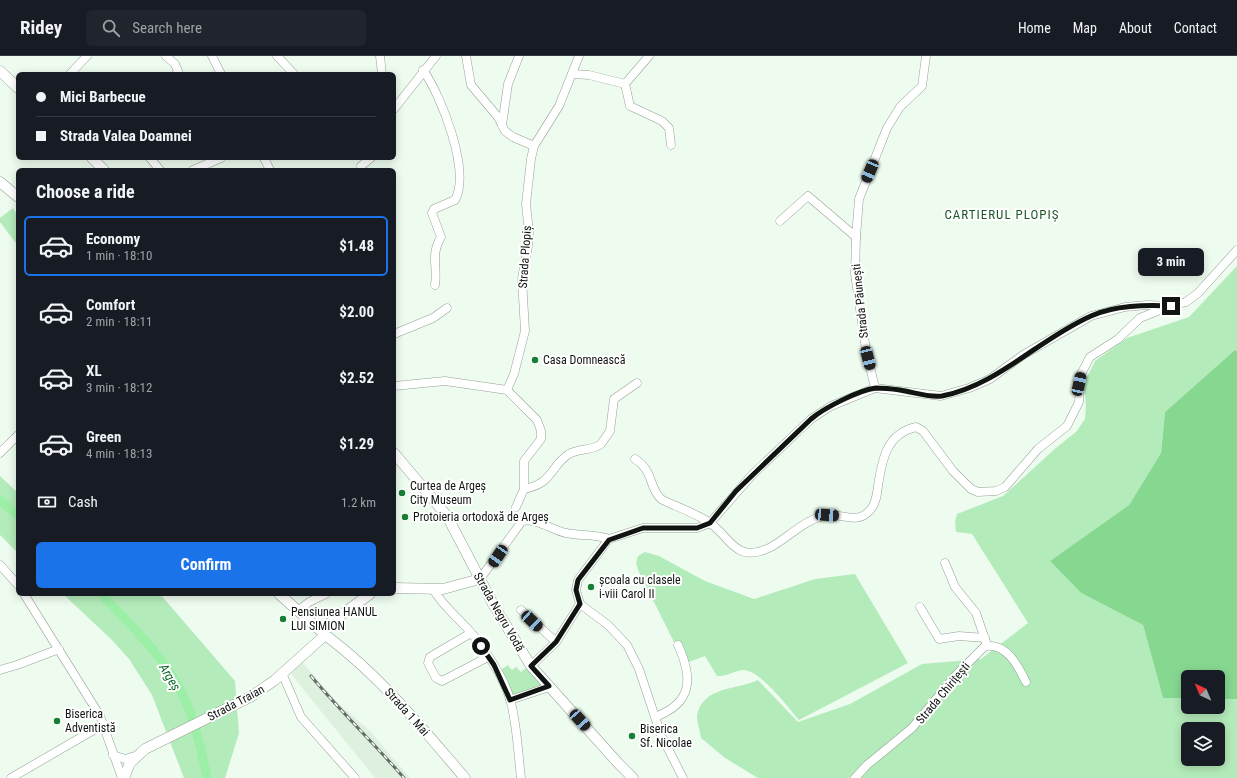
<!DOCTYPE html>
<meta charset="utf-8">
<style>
body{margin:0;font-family:"Roboto Condensed",sans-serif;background:#20242c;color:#f1f3f6;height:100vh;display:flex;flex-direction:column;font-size:15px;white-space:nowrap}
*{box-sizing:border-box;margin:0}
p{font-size:13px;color:#9ea1a6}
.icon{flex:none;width:22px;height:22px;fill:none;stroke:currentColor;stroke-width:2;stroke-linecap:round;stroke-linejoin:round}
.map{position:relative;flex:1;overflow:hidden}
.side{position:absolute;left:16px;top:112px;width:380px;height:428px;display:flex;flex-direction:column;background:#171b24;border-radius:6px;box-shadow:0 2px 10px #0003}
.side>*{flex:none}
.guide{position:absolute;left:16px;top:16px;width:380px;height:88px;border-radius:6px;box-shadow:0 2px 10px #0003;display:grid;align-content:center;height:88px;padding:0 20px;background:#171b24}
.needle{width:26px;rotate:316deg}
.tools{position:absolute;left:1181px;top:614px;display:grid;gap:8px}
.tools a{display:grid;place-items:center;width:44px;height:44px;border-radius:6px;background:#171b24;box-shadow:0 2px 10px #0003;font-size:20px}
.end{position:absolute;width:18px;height:18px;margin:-9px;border:5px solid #101511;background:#fff;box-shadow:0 0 0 2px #fff}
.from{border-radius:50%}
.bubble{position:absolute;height:28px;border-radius:6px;background:#171b24;box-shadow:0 2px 10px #0003;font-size:13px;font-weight:700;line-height:28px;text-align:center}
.car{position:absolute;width:12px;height:24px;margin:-12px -6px;border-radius:5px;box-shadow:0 0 3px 1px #0007;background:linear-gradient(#222 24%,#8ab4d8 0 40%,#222 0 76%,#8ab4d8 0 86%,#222 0)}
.guide b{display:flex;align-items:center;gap:14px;height:38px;font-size:15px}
.guide b+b{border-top:1px solid #363941}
.guide i{width:10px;height:10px;background:#f1f3f6}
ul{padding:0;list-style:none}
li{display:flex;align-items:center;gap:12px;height:60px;margin:0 8px 6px;padding:0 12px;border:2px solid transparent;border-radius:6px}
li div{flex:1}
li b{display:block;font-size:15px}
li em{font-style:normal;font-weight:700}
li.active{border-color:#1a73e8}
li>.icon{width:36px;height:36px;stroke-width:1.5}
h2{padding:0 20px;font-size:18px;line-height:48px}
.pay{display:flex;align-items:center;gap:10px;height:44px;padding:0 20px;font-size:15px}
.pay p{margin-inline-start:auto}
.button{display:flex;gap:8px;margin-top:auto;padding:8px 20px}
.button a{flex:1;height:46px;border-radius:6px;background:#1a73e8;color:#fff;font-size:16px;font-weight:700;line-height:46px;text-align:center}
header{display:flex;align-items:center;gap:24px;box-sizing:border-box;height:56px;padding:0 20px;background:#171b24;border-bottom:1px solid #363941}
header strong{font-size:19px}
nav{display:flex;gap:22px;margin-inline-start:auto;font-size:14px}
.search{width:280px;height:36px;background:#20242c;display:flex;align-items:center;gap:10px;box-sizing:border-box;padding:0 14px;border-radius:6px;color:#9ea1a6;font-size:15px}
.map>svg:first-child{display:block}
.built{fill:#ddf1de}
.green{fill:#b4ebba;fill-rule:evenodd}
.forest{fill:#86d891}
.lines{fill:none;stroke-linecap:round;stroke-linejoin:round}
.river{stroke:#9cefa7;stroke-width:9}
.minor-casing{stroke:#94a195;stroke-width:9}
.major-casing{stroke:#94a195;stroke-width:11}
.minor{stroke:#fff;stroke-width:8}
.major{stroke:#fff;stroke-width:10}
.rail-casing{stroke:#656d66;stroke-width:3}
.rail{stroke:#fff;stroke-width:1.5;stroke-dasharray:4.5;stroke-linecap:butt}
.route{stroke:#101511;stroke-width:5}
.poi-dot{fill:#177f34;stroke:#fff;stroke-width:1.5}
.labels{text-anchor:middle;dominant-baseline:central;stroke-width:4;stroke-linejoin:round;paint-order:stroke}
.street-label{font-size:12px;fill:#101511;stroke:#fff}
.poi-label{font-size:12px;fill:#101511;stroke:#fff;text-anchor:start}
.neighbourhood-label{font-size:13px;letter-spacing:1px;fill:#1b5828;stroke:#fff}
.water-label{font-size:13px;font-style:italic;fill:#0b6727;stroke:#fff}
</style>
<header>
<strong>Ridey</strong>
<div class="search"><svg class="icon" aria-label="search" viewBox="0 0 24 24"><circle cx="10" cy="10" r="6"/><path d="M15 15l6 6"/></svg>Search here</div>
<nav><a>Home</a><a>Map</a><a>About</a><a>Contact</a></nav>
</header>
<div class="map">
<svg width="1237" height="722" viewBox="0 0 1237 722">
<rect width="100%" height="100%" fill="#eefcef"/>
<path class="built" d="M302,606L337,646L369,674L410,722H375L291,618Z"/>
<g class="green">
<path d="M13,152L18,160V190L0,166V162Z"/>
<path d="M1237,210V295L1235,294L1165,356L1161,397L1129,449L1050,505L1081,537L1143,569L1163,642H1188V651H1218V643H1237V722H758L725,702L701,682C700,675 697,666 697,660C702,630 737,634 758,624L798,666L850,648L922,608L981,603L1028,567L972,478L956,476L955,466L957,458L1003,440L1057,391L1076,376L1085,363L1086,350L1084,327L1095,305L1127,282L1189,261ZM1188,673H1218V703H1188Z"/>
<path d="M0,420L18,437V497L0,479Z"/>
<path d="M645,496L659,500L705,525L754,543L815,523L855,518L908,607L799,664C787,650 762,616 744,614C735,614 727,621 717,620L705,600L689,606L680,586L675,588L638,514L636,507L638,500Z"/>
<path d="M63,538H160L235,625L239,677L225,722H184L152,639L129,603L112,584Z"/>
<path d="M508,609L512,614L516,611L521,616L526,612L541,629L511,641L499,615Z"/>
</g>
<path class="forest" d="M1235,294L1237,295V643H1218V621H1188V642H1163L1143,569L1081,537L1050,505L1129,449L1161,397L1165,356Z"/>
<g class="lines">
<g class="river">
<path d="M0,444L18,460"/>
<path d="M101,538C126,564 153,590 173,621C192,651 200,687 207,722"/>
</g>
<defs>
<g id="minor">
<path d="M166,0L175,8L178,15L176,18"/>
<path d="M212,0L221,18"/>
<path d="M277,0L294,18"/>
<path d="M380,0L382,18"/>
<path d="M466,0L471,29L498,61L505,75L513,81L534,90"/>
<path d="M649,0L625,28L630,50L662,65L669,72L671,89"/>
<path d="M423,14C441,39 471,115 455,144L434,153L432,157L441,181C430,199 438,211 435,229"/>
<path d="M70,18L87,0"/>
<path d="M572,18L589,19L625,28"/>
<path d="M394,53L436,0"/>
<path d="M502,69L508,28L519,0"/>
<path d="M150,102L160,114"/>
<path d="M264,102L270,114"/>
<path d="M361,110L371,102"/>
<path d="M193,114L221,102"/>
<path d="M780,165L808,140L856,181"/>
<path d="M394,278L433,262L447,252"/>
<path d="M394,330L445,325L507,334L537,364L541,375V383L524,405V433L516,451"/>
<path d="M875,332L866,294L855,218L856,181L859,143L887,72L900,51L922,30L926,0"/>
<path d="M507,334L514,318L525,275L522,223L528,190L529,176L526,148L531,103L534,90L559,50L579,0"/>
<path d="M0,397L18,379"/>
<path d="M635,403C654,415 648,430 661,443C676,451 696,457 710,467C733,484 736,508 771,491C789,481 803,465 823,460C840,455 857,471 871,453C876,447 877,438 878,430C882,404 886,378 916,371L923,375L953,415L971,433L978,436L996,435L1005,431L1038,393L1067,370L1079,346L1081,318L1090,301L1118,283L1140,262L1165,252"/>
<path d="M524,433C554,427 549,411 569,398C579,392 592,395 601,388L610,375L614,343L637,327"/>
<path d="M945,507L955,531L976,557L987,589"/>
<path d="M0,509L18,529"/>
<path d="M480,523L522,465C537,462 552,474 566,477C581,480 595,478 609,483"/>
<path d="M433,533C444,552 460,563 473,579C488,598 503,620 510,643C517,667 518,697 521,722"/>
<path d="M24,538L100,660L122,722"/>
<path d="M580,548L576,534L578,524L609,483L643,472H697L710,467L752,419L811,363L831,350L875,332L941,340L969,332L990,323L1023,299L1091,260L1125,251L1147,249L1171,250L1186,246L1198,237L1237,194"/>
<path d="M580,548L608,569L627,589L639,613L661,679L683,722"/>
<path d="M920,551L939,583L959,580L985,582"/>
<path d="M299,554L309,546L326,538"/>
<path d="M521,554L556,586"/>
<path d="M471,577L430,601L428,607L436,622L442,625L488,601"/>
<path d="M531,610L556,586L580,548"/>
<path d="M0,614L17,609L59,593"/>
<path d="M282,617L301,661L355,722"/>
<path d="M510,644L549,631"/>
<path d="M655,661C693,647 693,622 678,589"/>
<path d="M113,699L125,703L135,700"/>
<path d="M11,722L104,668"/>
<path d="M855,722L867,709L912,672L957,618L985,590C1007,587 1018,610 1026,626"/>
</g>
<g id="major">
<path d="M0,15L18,32"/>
<path d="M92,102L104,114"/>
<path d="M0,126L18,141"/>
<path d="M394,397L447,460L493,548L531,610L618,707L633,722"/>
<path d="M394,532L443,533L480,523"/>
<path d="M279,538L321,575"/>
<path d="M327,569L370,538"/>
<path d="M328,581C381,621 422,672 465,722"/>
<path d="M124,722L130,707L145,693L252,640L275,624L324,580"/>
</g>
</defs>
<use href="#minor" class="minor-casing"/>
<use href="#major" class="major-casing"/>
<use href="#minor" class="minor"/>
<use href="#major" class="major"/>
<defs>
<path id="rail" d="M311,620C340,655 374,687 404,722"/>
</defs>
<use href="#rail" class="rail-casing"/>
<use href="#rail" class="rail"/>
</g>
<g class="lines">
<path class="route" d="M481,590L494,609L510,644L549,630L531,610L556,586L580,548L576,534L578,524L609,484L643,472H697L710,467L736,435L811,363C824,352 859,334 876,332C884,332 893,333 900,334C913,336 929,342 942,340C998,329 1039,283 1091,260C1115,249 1145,249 1171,250"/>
</g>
<g class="poi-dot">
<circle cx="535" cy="304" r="4"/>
<circle cx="402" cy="437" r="4"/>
<circle cx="405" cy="461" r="4"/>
<circle cx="591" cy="531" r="4"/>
<circle cx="283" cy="563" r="4"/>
<circle cx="57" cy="665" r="4"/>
<circle cx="632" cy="680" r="4"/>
</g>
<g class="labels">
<g class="street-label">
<text transform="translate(525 201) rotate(-86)">Strada Plopiș</text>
<text transform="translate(860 245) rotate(-96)">Strada Păunești</text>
<text transform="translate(499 556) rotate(60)">Strada Negru Vodă</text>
<text transform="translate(943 637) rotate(-50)">Strada Chirițești</text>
<text transform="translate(236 647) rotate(-28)">Strada Traian</text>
<text transform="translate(407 656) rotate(48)">Strada 1 Mai</text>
</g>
<g class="poi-label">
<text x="543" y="304">Casa Domnească</text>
<text x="410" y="430">Curtea de Argeș<tspan x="410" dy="14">City Museum</tspan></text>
<text x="413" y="461">Protoieria ortodoxă de Argeș</text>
<text x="599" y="524">școala cu clasele<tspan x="599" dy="14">i-viii Carol II</tspan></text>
<text x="291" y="556">Pensiunea HANUL<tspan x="291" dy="14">LUI SIMION</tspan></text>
<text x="65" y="658">Biserica<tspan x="65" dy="14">Adventistă</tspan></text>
<text x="640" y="673">Biserica<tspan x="640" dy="14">Sf. Nicolae</tspan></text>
</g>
<g class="neighbourhood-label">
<text x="1002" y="158">CARTIERUL PLOPIȘ</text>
</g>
<g class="water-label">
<text transform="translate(170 621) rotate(59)">Argeș</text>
</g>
</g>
</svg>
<div class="tools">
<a><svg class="needle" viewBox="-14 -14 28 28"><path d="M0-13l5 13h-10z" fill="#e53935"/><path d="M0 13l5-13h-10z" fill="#9ea1a6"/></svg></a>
<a><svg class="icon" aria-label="layers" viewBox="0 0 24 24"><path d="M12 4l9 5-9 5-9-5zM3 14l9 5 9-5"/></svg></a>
</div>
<i class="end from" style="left:481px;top:590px"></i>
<i class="end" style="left:1171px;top:250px"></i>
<div class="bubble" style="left:1138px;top:192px;width:66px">3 min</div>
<i class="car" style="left:870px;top:115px;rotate:203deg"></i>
<i class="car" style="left:868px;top:302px;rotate:166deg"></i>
<i class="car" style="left:1079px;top:328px;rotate:12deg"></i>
<i class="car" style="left:827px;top:459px;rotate:94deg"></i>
<i class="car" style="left:498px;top:500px;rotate:214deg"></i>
<i class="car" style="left:532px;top:565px;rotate:133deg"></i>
<i class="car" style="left:580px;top:664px;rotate:138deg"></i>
<div class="guide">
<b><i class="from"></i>Mici Barbecue</b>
<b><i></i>Strada Valea Doamnei</b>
</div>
<section class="side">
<h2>Choose a ride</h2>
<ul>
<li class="active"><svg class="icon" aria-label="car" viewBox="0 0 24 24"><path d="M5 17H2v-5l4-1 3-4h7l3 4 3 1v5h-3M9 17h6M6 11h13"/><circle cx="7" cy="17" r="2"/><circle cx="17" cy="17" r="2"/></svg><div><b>Economy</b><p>1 min · 18:10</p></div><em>$1.48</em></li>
<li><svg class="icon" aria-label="car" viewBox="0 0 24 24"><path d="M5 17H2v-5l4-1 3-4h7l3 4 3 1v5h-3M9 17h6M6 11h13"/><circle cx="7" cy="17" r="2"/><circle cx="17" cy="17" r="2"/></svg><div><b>Comfort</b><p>2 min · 18:11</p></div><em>$2.00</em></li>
<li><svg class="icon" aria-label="car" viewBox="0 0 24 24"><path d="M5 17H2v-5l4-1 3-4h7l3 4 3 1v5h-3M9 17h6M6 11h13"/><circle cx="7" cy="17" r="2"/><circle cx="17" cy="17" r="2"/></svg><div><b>XL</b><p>3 min · 18:12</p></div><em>$2.52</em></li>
<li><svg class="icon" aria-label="car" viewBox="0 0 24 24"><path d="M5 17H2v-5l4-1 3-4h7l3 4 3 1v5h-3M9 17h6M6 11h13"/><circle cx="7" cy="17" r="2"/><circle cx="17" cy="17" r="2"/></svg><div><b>Green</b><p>4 min · 18:13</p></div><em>$1.29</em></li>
</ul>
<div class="pay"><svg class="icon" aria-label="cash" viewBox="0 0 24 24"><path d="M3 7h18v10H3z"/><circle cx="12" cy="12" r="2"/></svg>Cash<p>1.2 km</p></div>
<div class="button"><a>Confirm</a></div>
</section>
</div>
